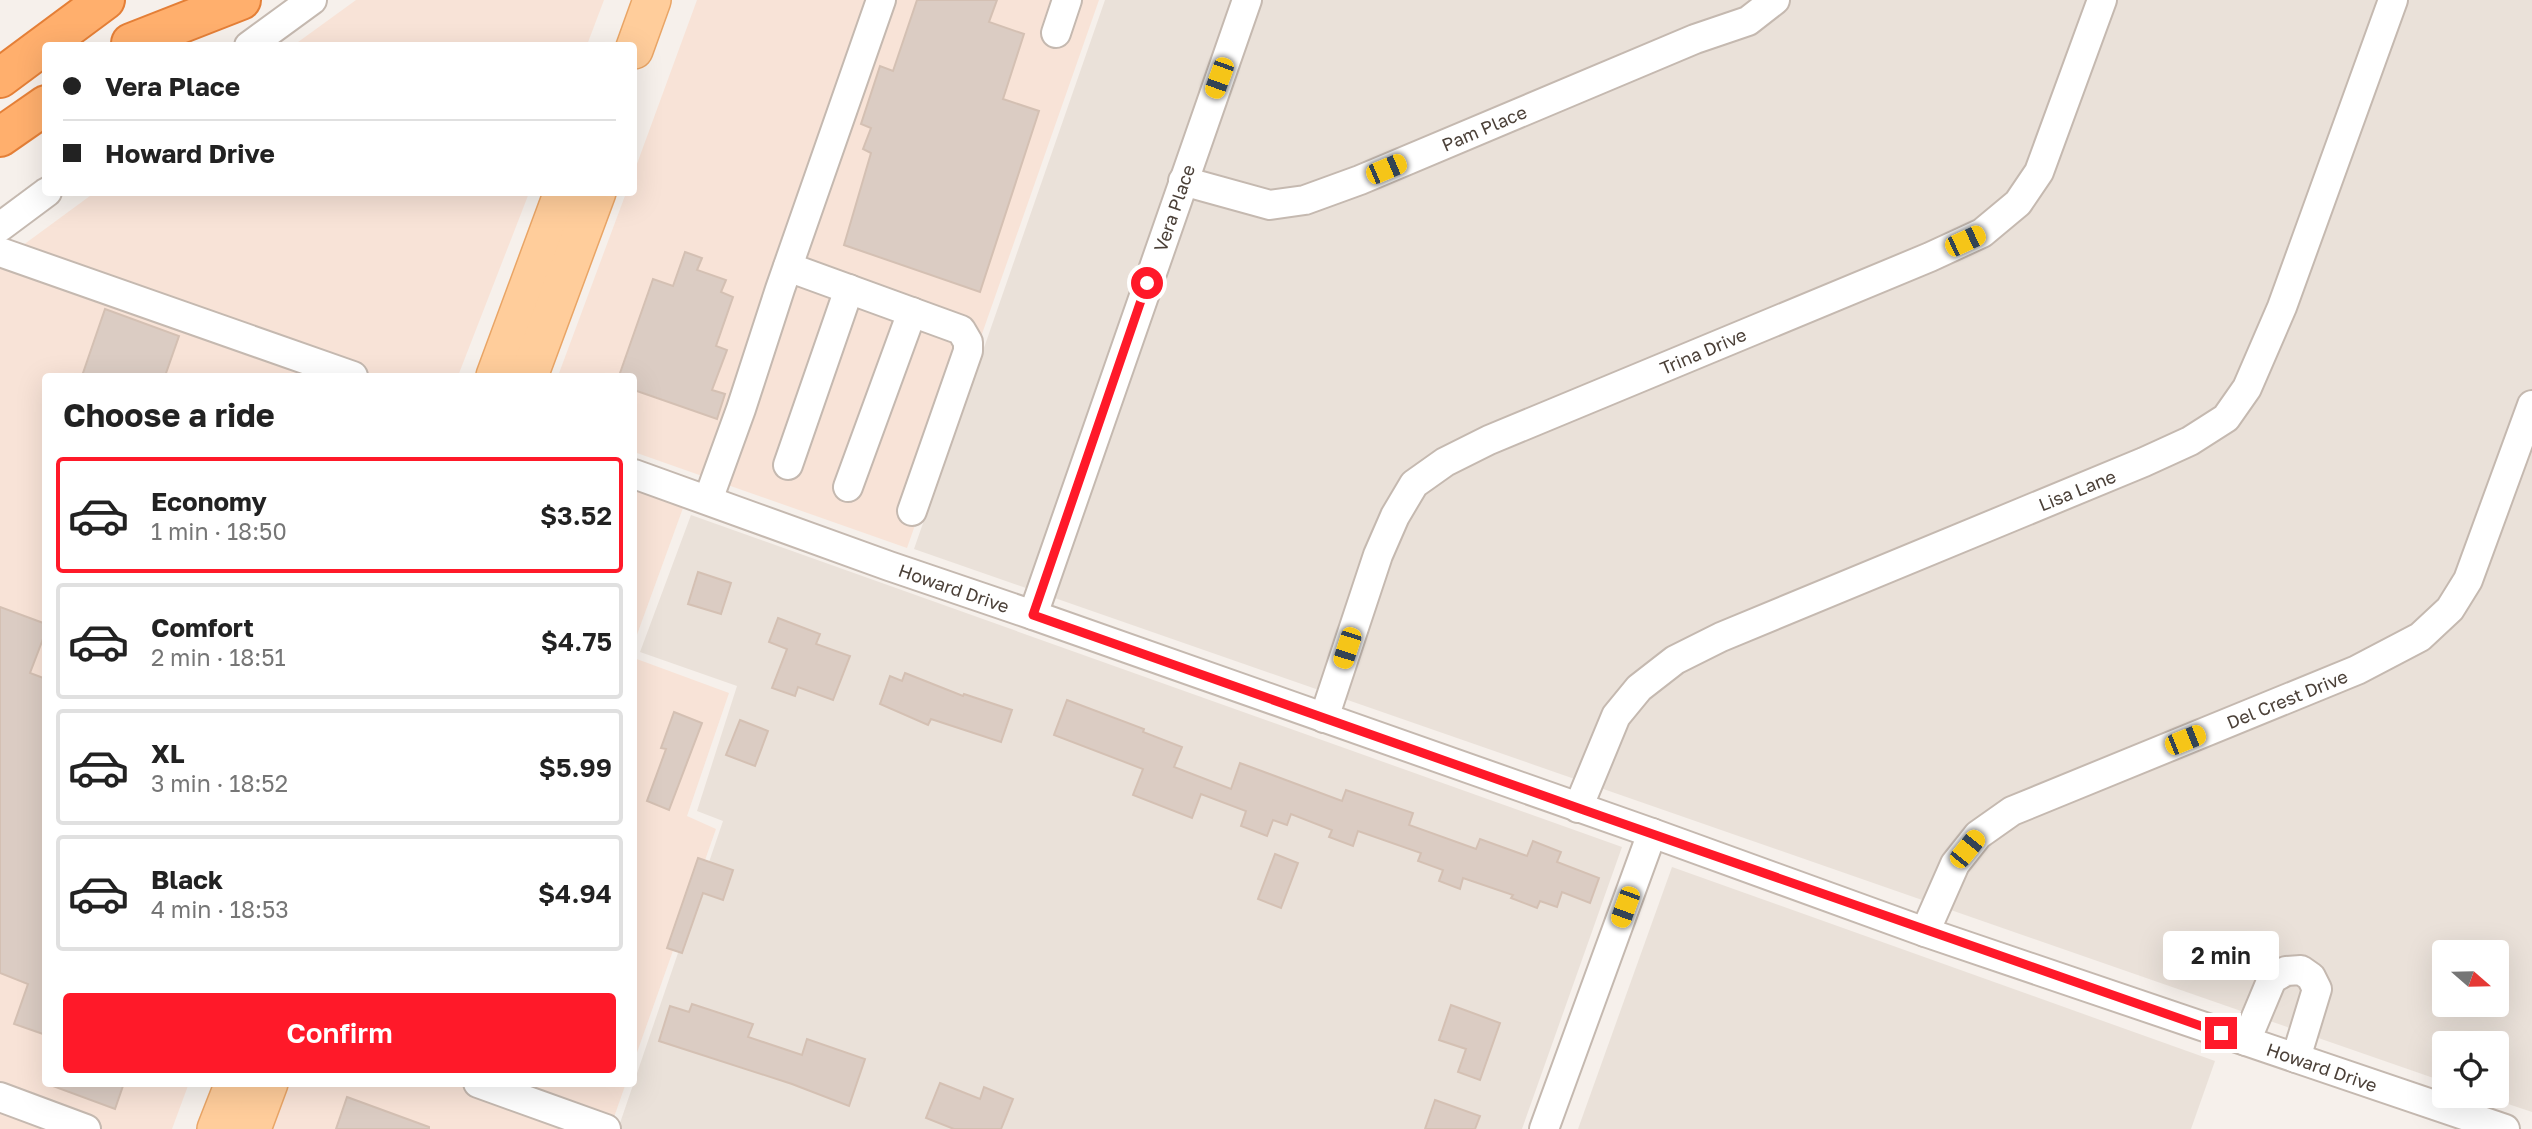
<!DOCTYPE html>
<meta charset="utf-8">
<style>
body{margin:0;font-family:"Golos Text",sans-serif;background:#f6f6f6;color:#222;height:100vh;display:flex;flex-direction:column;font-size:26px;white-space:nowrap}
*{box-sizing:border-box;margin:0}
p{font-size:23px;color:#767676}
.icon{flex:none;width:38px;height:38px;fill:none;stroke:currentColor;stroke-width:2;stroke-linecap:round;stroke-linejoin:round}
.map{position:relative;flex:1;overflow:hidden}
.side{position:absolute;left:42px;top:373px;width:595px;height:714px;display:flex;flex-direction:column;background:#fff;border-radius:7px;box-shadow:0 7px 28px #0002}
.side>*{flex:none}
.guide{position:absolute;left:42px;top:42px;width:595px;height:154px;border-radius:7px;box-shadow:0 7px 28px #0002;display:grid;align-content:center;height:154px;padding:0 21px;background:#fff}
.needle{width:46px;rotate:110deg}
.controls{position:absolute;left:2432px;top:940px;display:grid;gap:14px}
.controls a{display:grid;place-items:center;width:77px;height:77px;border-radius:7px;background:#fff;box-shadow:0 7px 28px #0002;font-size:35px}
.end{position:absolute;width:32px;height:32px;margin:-16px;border:9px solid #ff1929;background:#fff;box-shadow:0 0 0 4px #fff}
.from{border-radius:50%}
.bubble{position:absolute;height:49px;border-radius:7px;background:#fff;box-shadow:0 7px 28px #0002;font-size:23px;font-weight:600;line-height:49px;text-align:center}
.car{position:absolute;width:21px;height:42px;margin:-21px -10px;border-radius:9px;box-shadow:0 0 5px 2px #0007;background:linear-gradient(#f5c518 24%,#345 0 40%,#f5c518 0 76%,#345 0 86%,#f5c518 0)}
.guide b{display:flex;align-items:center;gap:24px;height:66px;font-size:26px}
.guide b+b{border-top:2px solid #e0e0e0}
.guide i{width:18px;height:18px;background:#222}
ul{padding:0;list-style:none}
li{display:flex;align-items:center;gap:21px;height:116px;margin:0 14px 10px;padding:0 7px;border:4px solid #e0e0e0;border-radius:7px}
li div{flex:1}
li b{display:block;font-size:26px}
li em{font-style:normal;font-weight:600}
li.current{border-color:#ff1929}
li>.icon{width:63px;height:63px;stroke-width:1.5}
h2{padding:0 21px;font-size:32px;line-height:84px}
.button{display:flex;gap:14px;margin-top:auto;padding:14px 21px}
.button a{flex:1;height:80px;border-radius:7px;background:#ff1929;color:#fff;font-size:28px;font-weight:600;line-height:80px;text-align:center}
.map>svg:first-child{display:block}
.residential{fill:#eae1d9;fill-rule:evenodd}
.commercial{fill:#f8e3d7}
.building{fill:#dbccc3;stroke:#d4c0b3;stroke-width:2}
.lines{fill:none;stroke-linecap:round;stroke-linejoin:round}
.minor-casing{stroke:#c5b9b0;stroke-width:32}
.major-casing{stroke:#e9a566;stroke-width:40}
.highway-casing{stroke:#e47f37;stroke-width:42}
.minor{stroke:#fff;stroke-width:28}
.major{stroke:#ffcd9b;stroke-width:37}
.highway{stroke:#ffaf6d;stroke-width:38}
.route{stroke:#ff1929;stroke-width:9}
.labels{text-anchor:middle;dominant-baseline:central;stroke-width:7;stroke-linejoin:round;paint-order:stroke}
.street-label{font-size:18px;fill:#4b4038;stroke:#fff}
</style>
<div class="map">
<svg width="2532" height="1129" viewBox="0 0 2532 1129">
<rect width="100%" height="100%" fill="#f6f0eb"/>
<g class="residential">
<path d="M1105,0H2532V1112L2484,1096H2497V1043H2445V1082L914,549ZM2445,952H2497V1004H2445Z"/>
<path d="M691,515L1622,847L1522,1129H618L723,821L697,811L737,686L640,652Z"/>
<path d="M1672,867L2215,1061L2191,1129H1578Z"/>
</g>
<g class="commercial">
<path d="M356,0H604L587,45H294Z"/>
<path d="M697,0H1099L907,548L634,452V376H558L626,193L634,192V172Z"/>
<path d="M94,193H529L458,376H46V1083H189L172,1129H0V262Z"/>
<path d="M634,489L683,508L634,643Z"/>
<path d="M634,658L729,693L687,816L716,829L634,1061Z"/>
<path d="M283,1083H626L613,1120L575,1129H266Z"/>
</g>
<g class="building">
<path d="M917,0H997L989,22L1024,34L1003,99L1039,111L980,292L844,245L871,153L863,149L871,128L861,124L880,66L893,71Z"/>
<path d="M685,252L702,258L697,270L726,280L721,292L733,297L716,346L727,350L712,390L725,394L717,419L634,390V376H619L653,279L673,286Z"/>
<path d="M105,309L179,336L165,376H82Z"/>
<path d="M698,572L731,583L721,614L688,604Z"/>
<path d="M0,607L46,624V631L30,673L46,679V1035L14,1024L28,984L0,973Z"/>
<path d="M778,618L820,634L816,644L850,656L833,700L798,687L795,696L772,688L787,649L769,642Z"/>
<path d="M905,673L963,696L964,694L1012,710L1001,742L931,719L928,725L880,704L890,676L902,681Z"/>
<path d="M1067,700L1144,729L1143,732L1182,747L1174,767L1231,789L1240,763L1342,801L1346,790L1413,813L1409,825L1476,849L1480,839L1527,856L1533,841L1561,852L1557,862L1599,878L1590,903L1562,892L1557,907L1540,901L1537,908L1511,898L1513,895L1463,878L1460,889L1439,881L1443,870L1418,861L1421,853L1358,831L1353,846L1329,837L1332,830L1291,814L1287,825L1273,820L1267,836L1241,826L1246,811L1201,794L1192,818L1133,795L1143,769L1054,735Z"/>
<path d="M674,712L702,723L669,810L647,801L666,749L661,748Z"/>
<path d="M740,720L768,731L755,766L726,755Z"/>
<path d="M1275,854L1298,863L1281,908L1258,899Z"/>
<path d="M698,858L733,870L723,900L703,893L682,953L667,948Z"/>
<path d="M692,1004L753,1024L748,1037L802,1055L807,1039L865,1059L849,1106L792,1084L659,1041L670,1006L689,1012Z"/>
<path d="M1451,1005L1500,1023L1480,1080L1458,1072L1466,1049L1439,1040Z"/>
<path d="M51,1083H124L115,1109L50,1085Z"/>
<path d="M940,1083L980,1099L984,1087L1013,1099L1001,1129H954L926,1118Z"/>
<path d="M347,1097L429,1127V1129H336Z"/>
<path d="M1435,1100L1480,1116L1475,1129H1425Z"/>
</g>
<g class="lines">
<defs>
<g id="minor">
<path d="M1056,33L1067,0"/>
<path d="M249,46L312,0"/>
<path d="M1183,181L1270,205L1305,200L1360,180L1695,39L1748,21L1775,0"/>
<path d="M0,227L47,192"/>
<path d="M0,252L353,376"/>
<path d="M788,267L961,330L968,342V351L912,511"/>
<path d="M788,465L849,289"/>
<path d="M634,474L889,566L1033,615L1652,833L1925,932L2505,1129"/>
<path d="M848,487L912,312"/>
<path d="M708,500L741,409L780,289L881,0"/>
<path d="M1033,615L1247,0"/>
<path d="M1324,718L1378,555L1395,516L1414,484L1445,462L1489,440L1930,257L1982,233L2018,203L2039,172L2102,0"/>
<path d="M1578,808L1616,716L1639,688L1675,660L1721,637L2144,462L2190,441L2226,418L2247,388L2282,307L2393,0"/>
<path d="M1925,932L1955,864L1978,835L2012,811L2357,670L2420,637L2450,609L2468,580L2532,405"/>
<path d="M2246,1041L2272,979L2286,971L2301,970L2311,977L2317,989L2296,1058"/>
<path d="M478,1083L606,1129"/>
<path d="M0,1097L86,1129"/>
<path d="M1544,1129L1652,833"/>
</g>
<g id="major">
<path d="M634,50L652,0"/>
<path d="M495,376L563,192"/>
<path d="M529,376L597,192"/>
<path d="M216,1129L234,1083"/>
<path d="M252,1129L269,1083"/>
</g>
<g id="highway">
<path d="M131,43L241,0"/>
<path d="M0,78L105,0"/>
<path d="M0,137L46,105"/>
</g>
</defs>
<use href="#minor" class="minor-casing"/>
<use href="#major" class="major-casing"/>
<use href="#highway" class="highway-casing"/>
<use href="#minor" class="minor"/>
<use href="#major" class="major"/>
<use href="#highway" class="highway"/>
</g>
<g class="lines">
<path class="route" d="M1147,283L1033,615C1429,754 1824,897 2221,1033"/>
</g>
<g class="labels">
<g class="street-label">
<text transform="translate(1484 128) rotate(-23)">Pam Place</text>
<text transform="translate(1174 208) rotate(-71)">Vera Place</text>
<text transform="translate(1703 351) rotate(-23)">Trina Drive</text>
<text transform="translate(2077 490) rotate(-22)">Lisa Lane</text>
<text transform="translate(954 588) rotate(19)">Howard Drive</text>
<text transform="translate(2287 699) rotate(-22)">Del Crest Drive</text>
<text transform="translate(2322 1067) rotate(19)">Howard Drive</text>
</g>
</g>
</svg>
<div class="controls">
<a><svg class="needle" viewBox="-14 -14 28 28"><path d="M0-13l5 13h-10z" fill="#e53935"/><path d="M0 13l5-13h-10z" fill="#767676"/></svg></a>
<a><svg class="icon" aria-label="locate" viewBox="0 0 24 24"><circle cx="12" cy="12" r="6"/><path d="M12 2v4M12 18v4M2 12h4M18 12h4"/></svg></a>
</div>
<i class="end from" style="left:1147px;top:283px"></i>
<i class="end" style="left:2221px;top:1033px"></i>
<div class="bubble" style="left:2163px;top:931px;width:116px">2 min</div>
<i class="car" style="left:1219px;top:78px;rotate:200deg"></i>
<i class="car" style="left:1386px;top:169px;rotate:67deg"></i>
<i class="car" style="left:1965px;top:241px;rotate:65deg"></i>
<i class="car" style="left:1347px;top:648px;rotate:198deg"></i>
<i class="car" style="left:2185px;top:740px;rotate:68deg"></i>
<i class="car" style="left:1967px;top:849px;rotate:39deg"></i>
<i class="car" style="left:1625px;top:907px;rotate:200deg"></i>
<div class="guide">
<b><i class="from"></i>Vera Place</b>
<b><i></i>Howard Drive</b>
</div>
<section class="side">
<h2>Choose a ride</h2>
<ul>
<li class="current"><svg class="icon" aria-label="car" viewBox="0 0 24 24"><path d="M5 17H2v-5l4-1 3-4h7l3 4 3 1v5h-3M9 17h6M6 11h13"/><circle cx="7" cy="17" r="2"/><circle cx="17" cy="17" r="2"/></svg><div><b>Economy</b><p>1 min · 18:50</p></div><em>$3.52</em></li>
<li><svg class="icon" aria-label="car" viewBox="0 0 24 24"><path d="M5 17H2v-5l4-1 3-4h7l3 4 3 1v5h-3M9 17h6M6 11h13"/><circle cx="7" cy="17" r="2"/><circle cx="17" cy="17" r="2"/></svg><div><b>Comfort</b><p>2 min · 18:51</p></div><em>$4.75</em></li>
<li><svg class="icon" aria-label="car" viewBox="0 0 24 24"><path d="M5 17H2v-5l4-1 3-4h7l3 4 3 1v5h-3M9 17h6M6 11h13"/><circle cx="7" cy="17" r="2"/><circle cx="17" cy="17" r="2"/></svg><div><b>XL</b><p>3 min · 18:52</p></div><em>$5.99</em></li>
<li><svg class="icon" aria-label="car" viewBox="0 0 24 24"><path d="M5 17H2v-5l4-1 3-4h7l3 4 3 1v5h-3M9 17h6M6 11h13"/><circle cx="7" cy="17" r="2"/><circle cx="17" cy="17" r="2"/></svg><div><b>Black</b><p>4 min · 18:53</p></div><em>$4.94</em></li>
</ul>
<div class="button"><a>Confirm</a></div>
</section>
</div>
